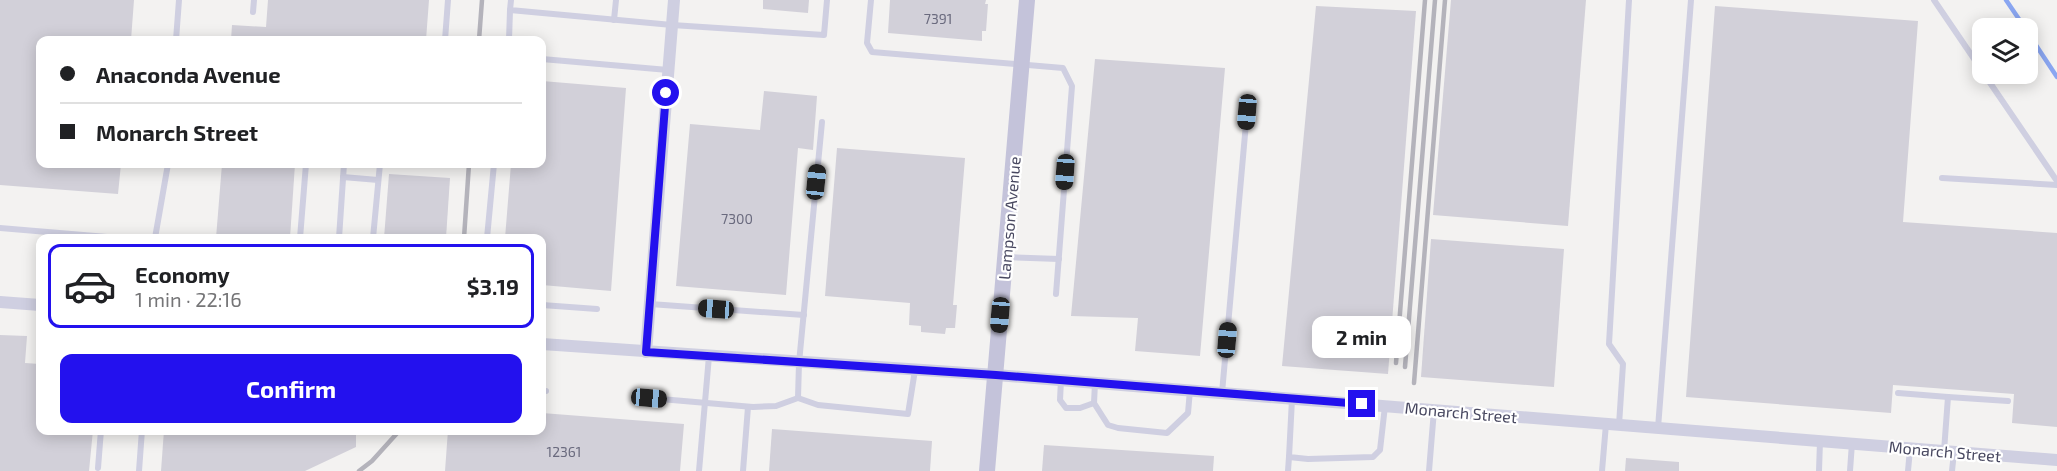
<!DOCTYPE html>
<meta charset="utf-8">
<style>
body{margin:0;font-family:"Exo 2",sans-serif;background:#f2f2f2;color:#202124;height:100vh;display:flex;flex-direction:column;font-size:22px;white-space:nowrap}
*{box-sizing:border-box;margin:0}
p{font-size:20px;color:#757577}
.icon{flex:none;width:33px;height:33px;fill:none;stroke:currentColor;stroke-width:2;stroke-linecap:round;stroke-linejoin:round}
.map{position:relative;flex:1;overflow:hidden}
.panel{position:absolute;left:36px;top:234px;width:510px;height:201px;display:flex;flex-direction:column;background:#fff;border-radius:12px;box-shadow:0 3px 15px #0003}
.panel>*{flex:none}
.banner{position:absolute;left:36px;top:36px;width:510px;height:132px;border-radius:12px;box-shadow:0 3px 15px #0003;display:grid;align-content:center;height:132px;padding:0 24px;background:#fff}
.fabs{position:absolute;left:1972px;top:18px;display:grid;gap:12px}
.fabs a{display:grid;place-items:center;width:66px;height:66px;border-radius:12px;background:#fff;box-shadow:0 3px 15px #0003;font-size:30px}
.end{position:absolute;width:27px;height:27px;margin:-14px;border:8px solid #2311ee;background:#fff;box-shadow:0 0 0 3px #fff}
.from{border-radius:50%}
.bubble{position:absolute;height:42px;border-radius:12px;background:#fff;box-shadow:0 3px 15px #0003;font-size:20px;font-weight:700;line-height:42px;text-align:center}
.car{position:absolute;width:18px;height:36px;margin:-18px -9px;border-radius:8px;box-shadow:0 0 4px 2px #0007;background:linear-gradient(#222 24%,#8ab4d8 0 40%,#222 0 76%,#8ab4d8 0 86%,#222 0)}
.banner b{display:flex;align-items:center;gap:21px;height:57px;font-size:22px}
.banner b+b{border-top:2px solid #e0e0e0}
.banner i{width:15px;height:15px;background:#202124}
ul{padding:10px 0 0;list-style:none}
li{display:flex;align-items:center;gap:18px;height:84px;margin:0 12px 9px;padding:0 12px;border:3px solid #e0e0e0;border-radius:12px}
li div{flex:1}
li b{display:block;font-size:22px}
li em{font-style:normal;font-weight:700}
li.selected{border-color:#2311ee}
li>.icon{width:54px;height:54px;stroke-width:1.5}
.action{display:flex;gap:12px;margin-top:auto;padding:12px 24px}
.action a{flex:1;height:69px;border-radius:12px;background:#2311ee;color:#fff;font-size:24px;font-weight:700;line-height:69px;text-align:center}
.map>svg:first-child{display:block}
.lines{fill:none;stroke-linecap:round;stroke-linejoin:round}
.stream{stroke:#8aa6f1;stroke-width:4.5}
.building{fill:#d2d0d9}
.service{stroke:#cfcfe1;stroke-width:6}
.minor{stroke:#cfcfe1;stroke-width:12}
.secondary{stroke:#c4c3da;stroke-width:16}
.rail{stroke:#b4b3bb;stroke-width:4.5}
.route{stroke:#2311ee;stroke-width:8}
.labels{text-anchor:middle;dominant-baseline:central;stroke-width:4.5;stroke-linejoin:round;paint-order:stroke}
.number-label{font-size:14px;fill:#6a6a7e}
.street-label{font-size:16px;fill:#484860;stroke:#fff}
</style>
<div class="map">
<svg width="2057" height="471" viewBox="0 0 2057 471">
<rect width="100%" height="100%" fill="#f3f2f1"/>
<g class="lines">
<g class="stream">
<path d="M2006,0L2025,28"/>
<path d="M2028,33L2057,77"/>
</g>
</g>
<g class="building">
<path d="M0,0H134L131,40H40V164H121L118,194L0,185Z"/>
<path d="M268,0H429L426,40H231L232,25L266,27Z"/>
<path d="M763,0H809L808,13L763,9Z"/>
<path d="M890,0H986L985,4H988L986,31H982V41L888,33Z"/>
<path d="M1451,0H1586L1568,226L1433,215Z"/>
<path d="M1316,6L1416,11L1388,374L1282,366Z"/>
<path d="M1715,6L1918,21L1903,222L2057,233V427L2012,423L2014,394L1893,385L1891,413L1686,397Z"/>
<path d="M1095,59L1225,68L1200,356L1135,351L1138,318L1071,316Z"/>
<path d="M542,81L626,88L611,291L542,285V238H505L511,164H542Z"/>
<path d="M764,91L817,96L813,150L798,148L786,295L676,286L690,124L760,130Z"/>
<path d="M837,148L965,158L953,305H957L955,328H946L945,334L921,332V326L909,325L910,303L825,296Z"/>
<path d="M222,164H295L290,238H216Z"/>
<path d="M389,174L450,178L446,238H384Z"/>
<path d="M1431,239L1564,249L1554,387L1421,377Z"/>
<path d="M0,335L27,336L25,363L40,364V430H93L89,471H0Z"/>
<path d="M542,413L684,424L680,471H445L448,430H542Z"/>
<path d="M772,429L932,441L930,471H769Z"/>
<path d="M164,430H356V447L305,471H161Z"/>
<path d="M1044,445L1214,456L1213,471H1042Z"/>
<path d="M1626,458L1679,462V471H1625Z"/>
</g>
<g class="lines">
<g class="service">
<path d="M511,0L510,10L672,25L824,35L827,0"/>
<path d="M871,0L867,43L872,52L1063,68L1072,86L1056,294"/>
<path d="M1934,0L1983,72"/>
<path d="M253,12L254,0"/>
<path d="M614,20L616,0"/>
<path d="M176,40L179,0"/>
<path d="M445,40L448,0"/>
<path d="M509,40L510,10"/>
<path d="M542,59L668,70"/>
<path d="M1984,74L2057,181"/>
<path d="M822,122L799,363L798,398L818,405L908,414L915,370"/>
<path d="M343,177L378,180"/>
<path d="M1942,178L2057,185"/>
<path d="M0,228L119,238"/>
<path d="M155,238L168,164"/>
<path d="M300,238L306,164"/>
<path d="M339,238L344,164"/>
<path d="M373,238L380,164"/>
<path d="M487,238L494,164"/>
<path d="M1005,257L1059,259"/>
<path d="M650,304L804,315"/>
<path d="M542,305L597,309"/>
<path d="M1061,380L1060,400L1066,408H1080L1094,403"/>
<path d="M1095,383L1094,403L1108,425L1118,428L1167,433L1188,413L1190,390"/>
<path d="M542,391H546"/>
<path d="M1222,393L1247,112"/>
<path d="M1898,393L1948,397"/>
<path d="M649,398L753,407L776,406L798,398"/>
<path d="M1292,399L1289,457L1308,459L1373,457L1380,450L1385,406"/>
<path d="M1619,425L1623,364L1609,344L1629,0"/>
<path d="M1658,428L1691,0"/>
<path d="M1944,451L1948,397L2008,401"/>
<path d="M98,468L101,430"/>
<path d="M139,471L142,430"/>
<path d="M699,471L709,356"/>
<path d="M743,471L748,407"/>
<path d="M1288,471L1289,457"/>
<path d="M1429,471L1434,410"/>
<path d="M1602,471L1606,424"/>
<path d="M1819,471L1820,441"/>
<path d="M1850,471L1852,443"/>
<path d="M1908,471L1910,449"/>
<path d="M1952,471L1954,452"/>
</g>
<g class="minor">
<path d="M0,302L40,305"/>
<path d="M542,344L996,375L2057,460"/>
<path d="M646,352L674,0"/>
</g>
<path class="secondary" d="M987,471L1027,0"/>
<g class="rail">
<path d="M479,40L482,0"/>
<path d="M464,238L469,164"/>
<path d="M1396,363L1425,0"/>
<path d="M1405,367L1435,0"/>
<path d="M1414,383L1445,0"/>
<path d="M359,471L372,461L400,430"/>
</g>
</g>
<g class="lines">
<path class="route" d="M666,93L646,352L996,375L1362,404"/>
</g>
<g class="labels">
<g class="number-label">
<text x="938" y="18">7391</text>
<text x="737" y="218">7300</text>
<text x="564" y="451">12361</text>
</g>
<g class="street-label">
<text transform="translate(1009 218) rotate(-85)">Lampson Avenue</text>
<text transform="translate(1461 412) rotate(5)">Monarch Street</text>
<text transform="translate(1945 451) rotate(5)">Monarch Street</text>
</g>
</g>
</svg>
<div class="fabs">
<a><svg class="icon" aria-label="layers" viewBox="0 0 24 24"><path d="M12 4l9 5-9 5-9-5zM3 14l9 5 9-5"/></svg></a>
</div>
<i class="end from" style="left:666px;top:93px"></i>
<i class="end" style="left:1362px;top:404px"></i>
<div class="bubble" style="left:1312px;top:316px;width:99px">2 min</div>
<i class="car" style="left:1247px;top:112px;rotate:185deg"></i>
<i class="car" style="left:1065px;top:172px;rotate:184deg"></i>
<i class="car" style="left:816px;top:182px;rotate:6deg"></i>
<i class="car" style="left:716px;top:309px;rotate:274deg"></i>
<i class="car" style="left:1000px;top:315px;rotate:185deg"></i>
<i class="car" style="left:1227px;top:340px;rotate:5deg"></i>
<i class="car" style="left:649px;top:398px;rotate:95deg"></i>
<div class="banner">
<b><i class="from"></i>Anaconda Avenue</b>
<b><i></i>Monarch Street</b>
</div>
<section class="panel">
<ul>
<li class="selected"><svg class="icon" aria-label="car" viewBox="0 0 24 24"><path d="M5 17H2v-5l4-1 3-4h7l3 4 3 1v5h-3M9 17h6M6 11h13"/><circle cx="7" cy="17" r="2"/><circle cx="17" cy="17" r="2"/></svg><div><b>Economy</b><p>1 min · 22:16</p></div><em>$3.19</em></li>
</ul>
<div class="action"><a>Confirm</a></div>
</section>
</div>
